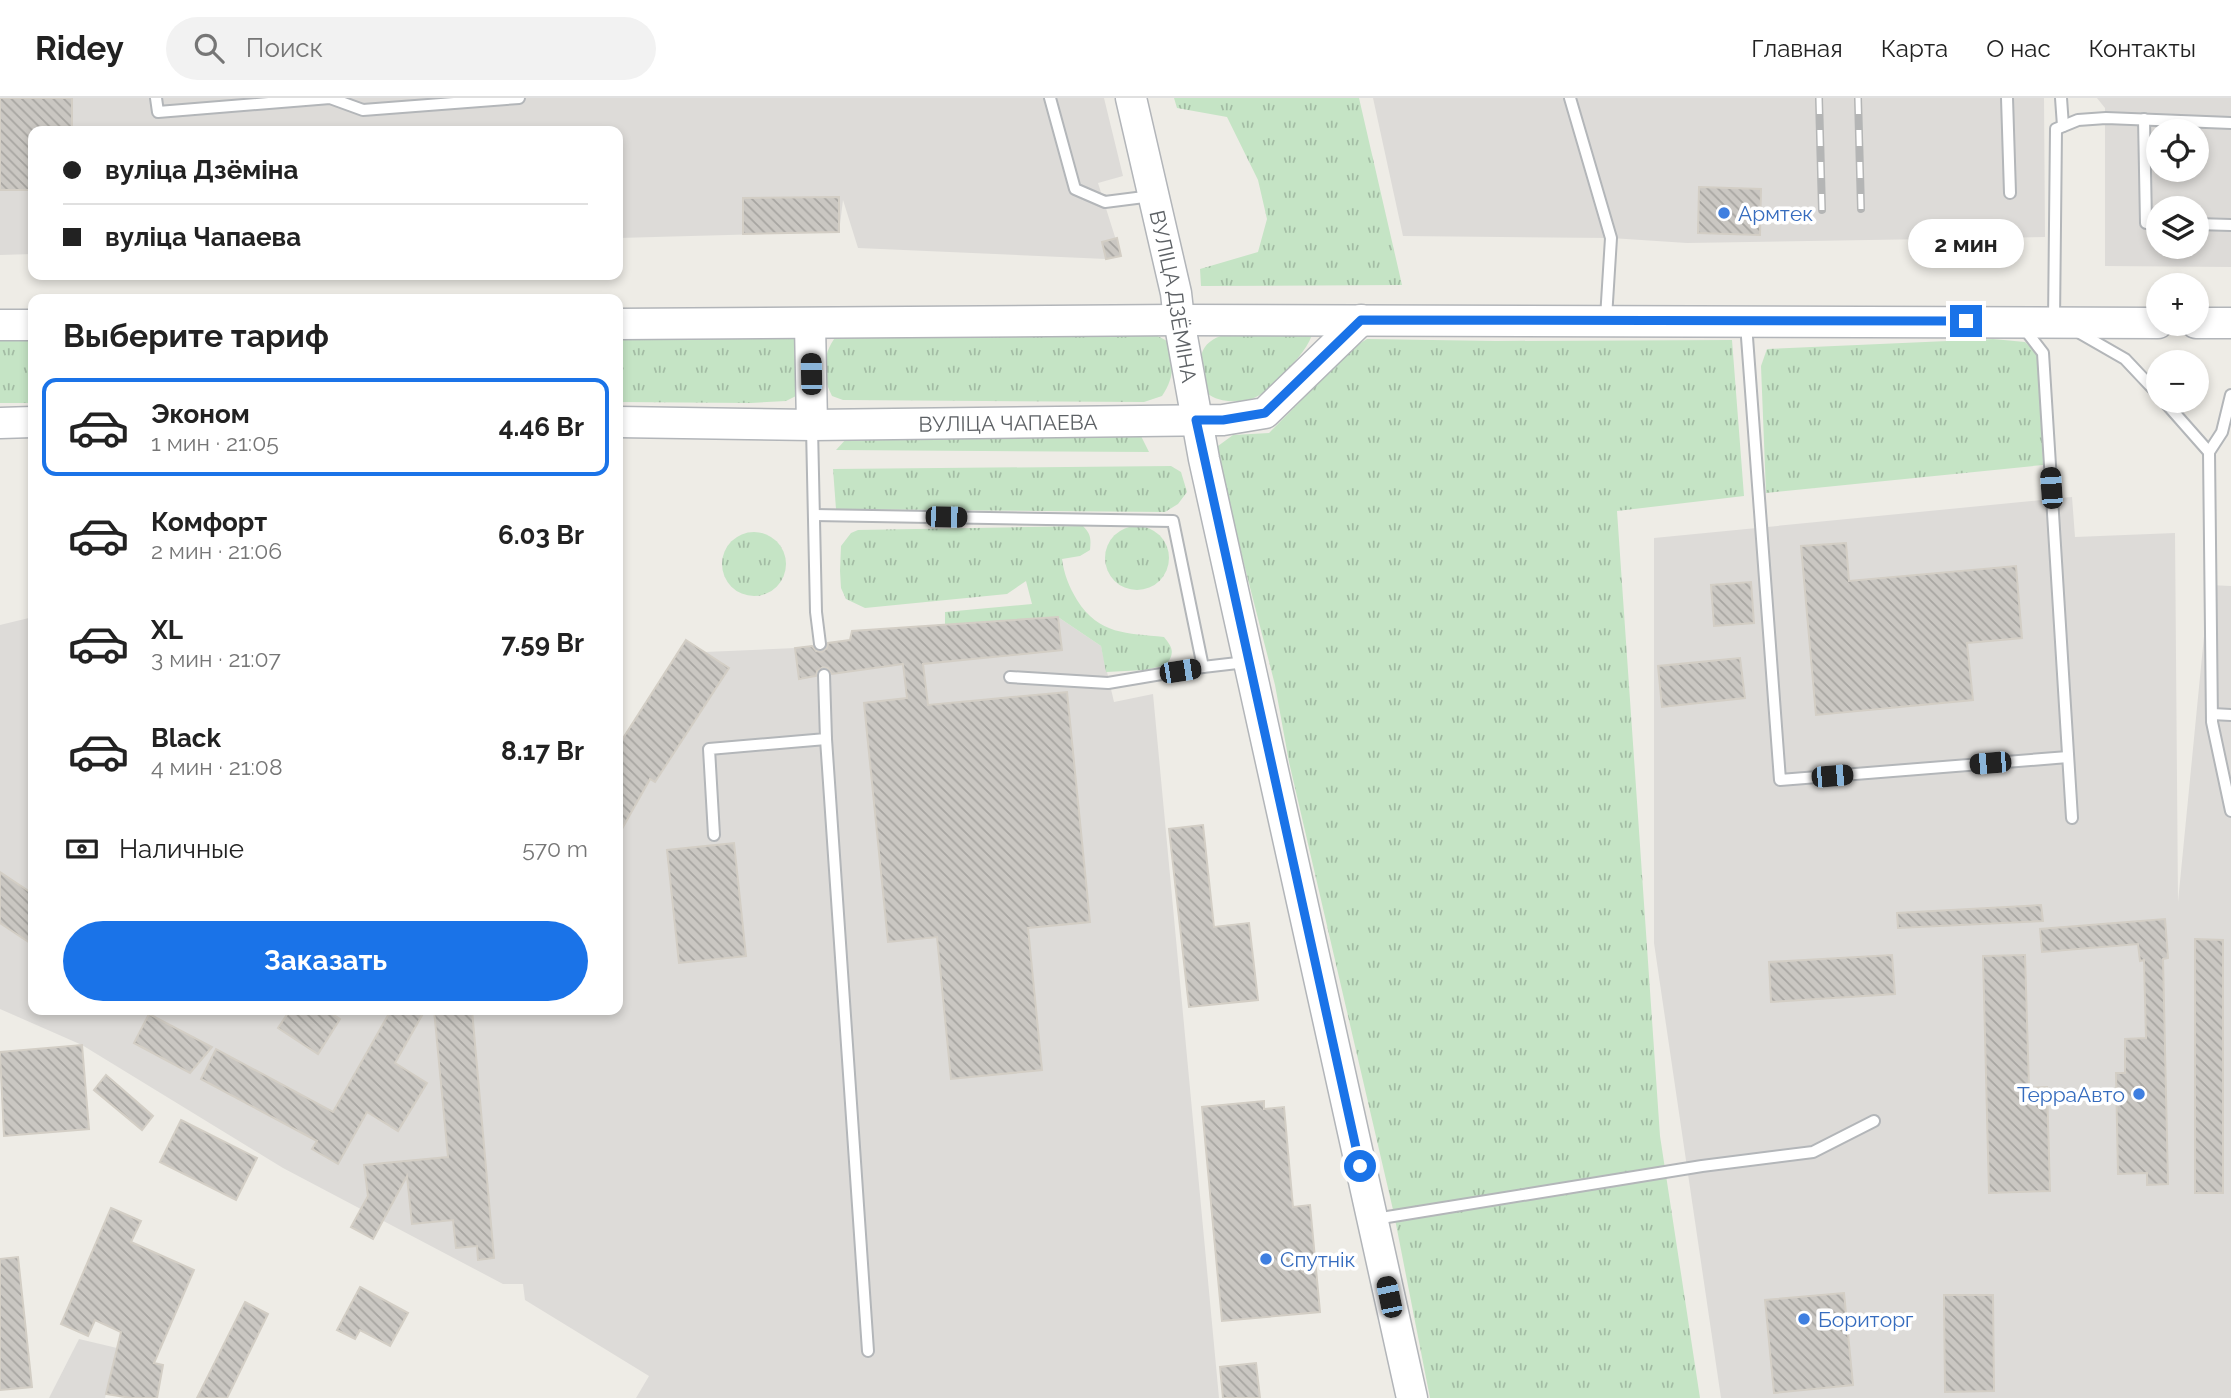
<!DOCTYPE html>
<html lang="ru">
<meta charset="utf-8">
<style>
body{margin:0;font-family:Raleway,sans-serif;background:#f2f2f2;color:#222;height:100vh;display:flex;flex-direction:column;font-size:26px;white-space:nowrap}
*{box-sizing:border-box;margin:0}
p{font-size:23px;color:#767676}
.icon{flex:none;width:38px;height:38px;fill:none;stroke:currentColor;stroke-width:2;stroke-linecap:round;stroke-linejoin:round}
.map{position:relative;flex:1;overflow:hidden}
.details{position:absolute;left:28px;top:196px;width:595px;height:721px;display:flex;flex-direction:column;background:#fff;border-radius:14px;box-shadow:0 4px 10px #0003}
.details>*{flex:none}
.banner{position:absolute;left:28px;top:28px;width:595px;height:154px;border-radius:14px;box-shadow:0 4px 10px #0003;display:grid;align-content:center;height:154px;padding:0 35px;background:#fff}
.buttons{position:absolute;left:2146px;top:21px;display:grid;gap:14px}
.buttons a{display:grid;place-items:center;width:63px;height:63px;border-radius:50%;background:#fff;box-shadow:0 4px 10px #0003;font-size:35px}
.end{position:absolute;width:32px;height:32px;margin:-16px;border:9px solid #1a73e8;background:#fff;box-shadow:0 0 0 4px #fff}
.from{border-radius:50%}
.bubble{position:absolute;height:49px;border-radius:24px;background:#fff;box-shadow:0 4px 10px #0003;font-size:23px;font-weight:700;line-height:49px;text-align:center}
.car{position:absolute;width:21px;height:42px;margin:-21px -10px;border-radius:9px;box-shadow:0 0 5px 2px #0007;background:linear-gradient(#222 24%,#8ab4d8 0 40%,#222 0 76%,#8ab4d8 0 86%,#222 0)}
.banner b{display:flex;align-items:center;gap:24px;height:66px;font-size:26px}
.banner b+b{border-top:2px solid #e0e0e0}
.banner i{width:18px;height:18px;background:#222}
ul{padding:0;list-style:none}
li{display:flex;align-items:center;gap:21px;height:98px;margin:0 14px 10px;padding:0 21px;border:4px solid transparent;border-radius:14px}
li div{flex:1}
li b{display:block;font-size:26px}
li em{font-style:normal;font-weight:700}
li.active{border-color:#1a73e8}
li>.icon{width:63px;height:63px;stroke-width:1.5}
h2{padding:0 35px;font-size:32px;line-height:84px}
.pay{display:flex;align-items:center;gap:18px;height:77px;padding:0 35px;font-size:26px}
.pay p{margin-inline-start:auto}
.cta{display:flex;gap:14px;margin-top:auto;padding:14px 35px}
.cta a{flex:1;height:80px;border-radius:42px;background:#1a73e8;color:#fff;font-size:28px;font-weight:700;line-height:80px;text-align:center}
header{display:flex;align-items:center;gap:42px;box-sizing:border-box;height:98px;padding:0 35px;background:#fff;border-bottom:2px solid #e0e0e0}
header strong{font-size:33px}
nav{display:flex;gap:38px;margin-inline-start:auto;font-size:24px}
.search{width:490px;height:63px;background:#f2f2f2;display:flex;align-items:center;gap:18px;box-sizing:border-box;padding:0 24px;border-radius:38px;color:#767676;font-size:26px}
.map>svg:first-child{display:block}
.industrial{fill:#dddbd8;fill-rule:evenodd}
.grass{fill:url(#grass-tufts)}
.building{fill:url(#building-back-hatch);stroke:#d3cec5;stroke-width:2}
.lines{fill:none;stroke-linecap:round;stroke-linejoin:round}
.lane-casing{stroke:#b3b6b9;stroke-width:14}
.secondary-casing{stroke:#b2b5b9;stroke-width:33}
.lane{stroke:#fff;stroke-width:10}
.secondary{stroke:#fff;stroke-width:30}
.rail-casing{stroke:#b4b5b5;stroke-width:8}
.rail{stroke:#fff;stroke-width:5;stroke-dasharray:16;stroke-linecap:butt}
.route{stroke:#1a73e8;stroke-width:9}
.shop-dot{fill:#3f7fe0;stroke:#fff;stroke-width:2.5}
.labels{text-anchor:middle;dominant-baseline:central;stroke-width:7;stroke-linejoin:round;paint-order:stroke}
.shop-label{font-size:21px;fill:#366cbe;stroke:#fff;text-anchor:start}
.street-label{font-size:21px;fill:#5d6165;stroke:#fff}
</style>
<header>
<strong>Ridey</strong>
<div class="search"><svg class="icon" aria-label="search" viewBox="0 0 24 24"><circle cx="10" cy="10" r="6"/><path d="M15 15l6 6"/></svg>Поиск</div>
<nav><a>Главная</a><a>Карта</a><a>О нас</a><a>Контакты</a></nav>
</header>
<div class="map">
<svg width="2231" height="1300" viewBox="0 0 2231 1300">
<defs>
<pattern id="grass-tufts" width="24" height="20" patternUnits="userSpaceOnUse" patternTransform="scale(1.75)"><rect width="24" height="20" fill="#c5e4c5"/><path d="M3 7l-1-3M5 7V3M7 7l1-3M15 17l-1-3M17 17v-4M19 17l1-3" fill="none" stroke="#a3bca4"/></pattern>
<pattern id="building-back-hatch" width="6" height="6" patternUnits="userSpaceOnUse" patternTransform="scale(1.75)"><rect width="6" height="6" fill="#cac7c2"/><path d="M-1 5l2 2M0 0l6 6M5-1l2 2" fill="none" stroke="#a7a5a1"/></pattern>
</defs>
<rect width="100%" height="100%" fill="#eeece6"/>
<g class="industrial">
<path d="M0,0H1104L1123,78L1098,85L1121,158L1106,161L858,150L843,102L839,134L618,140V33H33V156L0,157Z"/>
<path d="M1373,0H2044L2045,139L1687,145L1611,140L1403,138Z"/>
<path d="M2097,0H2231V169L2105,168V10ZM2158,33H2196V72H2158ZM2158,110H2196V149H2158Z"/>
<path d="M2072,399L2075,439L2175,435L2178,804L2209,487L2231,488V1300H1721L1654,845V440Z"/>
<path d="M33,519V912H618V648L686,542L705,554L795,550L850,542L852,533L1058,519L1101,548L1114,604L1153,596L1219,1300H636L649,1278L525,1202L523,1186H503L283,1070L82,947L0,911V527Z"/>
<path d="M79,1241L117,1250L105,1300H49Z"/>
</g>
<g class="grass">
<path d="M1174,0H1359L1402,187L1201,188L1200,171L1258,154L1267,121L1258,82L1227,19L1177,10Z"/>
<path d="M1234,234L1312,237C1306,253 1292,267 1279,280C1272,287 1264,296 1254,300C1240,305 1218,305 1207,295C1202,290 1202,281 1201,274C1198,248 1209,240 1234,234Z"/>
<path d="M1154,236L1167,243C1174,265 1175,278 1162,298L1144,304L843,302L832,298C821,277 822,256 837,237Z"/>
<path d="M788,237L799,242L798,297L786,303L751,305L618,304V238Z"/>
<path d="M33,238V305H0V239Z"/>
<path d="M1367,241L1496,243L1732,242L1744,398L1617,413L1660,1038L1700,1300H1430L1394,1116L1289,664L1275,587L1219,368L1218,348L1233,337L1269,335L1354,249Z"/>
<path d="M1993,241L2025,244L2039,257L2043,367L1766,395L1761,268L1767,251Z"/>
<path d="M1140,336L1149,354L836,352L848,339Z"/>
<path d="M1171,368L1181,374L1187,394L1178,406L1165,414L836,411L833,371Z"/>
<circle cx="1137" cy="460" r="32"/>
<path d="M1083,428C1091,436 1091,441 1090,452L1080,458L1062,461C1064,476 1069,489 1077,502C1099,537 1127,535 1164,539C1173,550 1175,555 1166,567L1145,572L1106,574L1101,548L1058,519L945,527V514L1032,506L1026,483L1007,496L865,510L846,501L841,490L840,473L841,448L851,435L858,432Z"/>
<circle cx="754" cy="466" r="32"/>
</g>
<g class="building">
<path d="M0,0H72V33H33V92H0Z"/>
<path d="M1699,89L1761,91L1760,137L1698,135Z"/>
<path d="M839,99V134L743,136V100Z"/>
<path d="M1117,140L1121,158L1106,161L1102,144Z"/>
<path d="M1846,445L1849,483L2016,468L2022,540L1967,545L1973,602L1816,617L1801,448Z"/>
<path d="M1751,484L1754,525L1714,528L1711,487Z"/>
<path d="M1058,519L1062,552L923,566L928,607L1067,594L1090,824L1028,830L1042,972L951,981L937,839L888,844L864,605L907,600L903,566L832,576L828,570L823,569L817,573L816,578L799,581L795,550L812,548L816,553L822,554L827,550L828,545L850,542L852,533Z"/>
<path d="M686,542L729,570L655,684L650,681L618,738V648Z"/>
<path d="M1740,560L1745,600L1662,609L1658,568Z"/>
<path d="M1203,727L1214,829L1249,825L1258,902L1189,909L1169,731Z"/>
<path d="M734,745L746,858L679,865L667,752Z"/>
<path d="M0,774L33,796V847L0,825Z"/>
<path d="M2041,807L2043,823L1898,830L1897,815Z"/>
<path d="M2165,821L2168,860L2163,861L2168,1086L2147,1087V1075L2118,1076L2116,975H2125V941L2146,940L2144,862L2140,863L2138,846L2042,854L2040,831Z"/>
<path d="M2195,841L2223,842V1095H2195Z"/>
<path d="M1892,857L1895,896L1771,904L1769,864Z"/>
<path d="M2025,857L2029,990L2047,989L2050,1093L1989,1095L1983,858Z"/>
<path d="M290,912H326L340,921L318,956L278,930Z"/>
<path d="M391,912H425L395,965L427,985L398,1033L367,1014L338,1066L312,1051L317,1043L201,981L216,951L333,1014Z"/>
<path d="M434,912H472L494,1160L478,1162L477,1148L456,1150L453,1122L412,1126L407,1078L373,1141L351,1129L368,1098L364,1067L448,1059Z"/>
<path d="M149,916L212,949L190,975L134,945Z"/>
<path d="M82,947L89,1031L4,1038L0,954Z"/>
<path d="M106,977L153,1018L142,1032L94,992Z"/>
<path d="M1264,1003V1011L1284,1009L1293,1109L1310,1107L1320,1214L1222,1223L1202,1009Z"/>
<path d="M181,1022L257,1060L236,1102L160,1064Z"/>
<path d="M111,1110L141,1123L131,1144L194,1172L154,1265L163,1267L157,1300H131L106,1296L121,1234L95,1222L88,1238L61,1226Z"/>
<path d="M18,1159L32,1289L0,1292V1161Z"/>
<path d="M360,1189L408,1215L390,1248L360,1232L355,1241L337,1232Z"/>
<path d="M1844,1195L1853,1287L1774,1295L1765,1202Z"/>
<path d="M1944,1197H1993L1994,1293L1945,1294Z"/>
<path d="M245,1204L268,1216L227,1300H197Z"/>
<path d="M1256,1265L1260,1300H1223L1220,1269Z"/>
</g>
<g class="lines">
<defs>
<g id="lane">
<path d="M156,0L158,14L330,0L363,12L519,0"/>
<path d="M1050,0L1075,91L1105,104L1152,98"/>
<path d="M1570,0L1611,140L1606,220"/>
<path d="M2007,0L2010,95"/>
<path d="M2061,0L2063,28"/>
<path d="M2144,21L2146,125H2158"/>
<path d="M2196,126L2231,127"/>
<path d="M2054,224L2056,31L2078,22L2106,20L2231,25"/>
<path d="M1746,226L1780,682L2068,659"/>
<path d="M2023,229L2043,255L2072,720"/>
<path d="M2078,234L2125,261L2158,296"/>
<path d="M2164,303L2209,354L2212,624L2231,713"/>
<path d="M812,330L816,514L820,546"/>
<path d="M2209,354L2222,334L2231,297"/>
<path d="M814,417L1173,423L1203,569L1108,585L1010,579"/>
<path d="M1203,569L1246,564"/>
<path d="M2212,616L2231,617"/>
<path d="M826,641L868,1253"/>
<path d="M714,737L709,651L826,641L824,577"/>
<path d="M1375,1121L1702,1068L1813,1054L1874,1023"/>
</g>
<g id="secondary">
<path id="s1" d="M1131,0L1176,195L1179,222L1204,361L1412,1300"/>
<path d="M2196,225H2231"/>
<path d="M618,226L1179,222L2158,225"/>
<path d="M810,226L812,327"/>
<path d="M0,227H33"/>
<path id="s2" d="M618,324L812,327L1223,322L1265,315L1361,222"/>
<path d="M0,325L33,324"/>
</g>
</defs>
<use href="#lane" class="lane-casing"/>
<use href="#secondary" class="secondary-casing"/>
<use href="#lane" class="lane"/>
<use href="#secondary" class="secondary"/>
<defs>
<g id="rail">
<path d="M1819,0L1822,112"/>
<path d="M1858,0L1861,111"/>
</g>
</defs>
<use href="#rail" class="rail-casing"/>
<use href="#rail" class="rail"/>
</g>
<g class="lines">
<path class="route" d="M1360,1068L1196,322H1223L1265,315L1361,222L1966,223"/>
</g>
<g class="shop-dot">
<circle cx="1724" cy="115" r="7"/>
<circle cx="2139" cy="996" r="7"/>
<circle cx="1266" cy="1161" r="7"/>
<circle cx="1804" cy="1221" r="7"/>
</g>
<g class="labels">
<g class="shop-label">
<text x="1738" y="115">Армтек</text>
<text x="2125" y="996" text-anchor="end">ТерраАвто</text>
<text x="1280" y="1161">Спутнік</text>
<text x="1818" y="1221">Бориторг</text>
</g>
<g class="street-label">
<text stroke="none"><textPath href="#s1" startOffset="203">ВУЛІЦА ДЗЁМІНА</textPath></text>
<text stroke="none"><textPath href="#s2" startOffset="390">ВУЛІЦА ЧАПАЕВА</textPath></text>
</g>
</g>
</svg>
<div class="buttons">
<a><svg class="icon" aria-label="locate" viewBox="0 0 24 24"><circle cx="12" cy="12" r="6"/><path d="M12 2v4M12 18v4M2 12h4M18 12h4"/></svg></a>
<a><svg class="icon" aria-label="layers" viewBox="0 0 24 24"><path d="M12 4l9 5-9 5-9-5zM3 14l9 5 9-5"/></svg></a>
<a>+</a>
<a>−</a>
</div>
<i class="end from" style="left:1360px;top:1068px"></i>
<i class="end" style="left:1966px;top:223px"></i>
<div class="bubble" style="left:1908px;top:121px;width:116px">2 мин</div>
<i class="car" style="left:811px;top:276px;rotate:359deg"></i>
<i class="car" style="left:2051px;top:390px;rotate:356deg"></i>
<i class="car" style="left:946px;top:419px;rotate:91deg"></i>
<i class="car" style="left:1180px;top:573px;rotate:81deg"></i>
<i class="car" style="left:1990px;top:665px;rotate:265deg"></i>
<i class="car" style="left:1832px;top:678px;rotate:85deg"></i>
<i class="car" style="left:1389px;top:1199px;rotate:348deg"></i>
<div class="banner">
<b><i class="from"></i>вуліца Дзёміна</b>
<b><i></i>вуліца Чапаева</b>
</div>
<section class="details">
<h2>Выберите тариф</h2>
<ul>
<li class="active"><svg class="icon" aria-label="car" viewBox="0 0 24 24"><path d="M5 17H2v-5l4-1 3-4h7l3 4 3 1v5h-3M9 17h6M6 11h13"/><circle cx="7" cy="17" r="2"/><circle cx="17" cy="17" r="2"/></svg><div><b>Эконом</b><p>1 мин · 21:05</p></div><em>4.46 Br</em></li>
<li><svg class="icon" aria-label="car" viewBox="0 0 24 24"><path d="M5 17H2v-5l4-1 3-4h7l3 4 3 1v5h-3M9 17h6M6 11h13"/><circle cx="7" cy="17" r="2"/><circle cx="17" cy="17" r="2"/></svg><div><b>Комфорт</b><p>2 мин · 21:06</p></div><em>6.03 Br</em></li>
<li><svg class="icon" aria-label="car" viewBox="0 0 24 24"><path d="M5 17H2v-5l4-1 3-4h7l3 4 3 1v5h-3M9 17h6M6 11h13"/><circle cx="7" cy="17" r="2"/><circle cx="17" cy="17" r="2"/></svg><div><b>XL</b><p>3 мин · 21:07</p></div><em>7.59 Br</em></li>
<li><svg class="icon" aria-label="car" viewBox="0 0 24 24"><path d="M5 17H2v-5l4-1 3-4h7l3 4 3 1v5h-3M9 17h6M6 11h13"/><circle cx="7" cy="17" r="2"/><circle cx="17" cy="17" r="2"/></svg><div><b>Black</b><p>4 мин · 21:08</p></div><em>8.17 Br</em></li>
</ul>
<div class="pay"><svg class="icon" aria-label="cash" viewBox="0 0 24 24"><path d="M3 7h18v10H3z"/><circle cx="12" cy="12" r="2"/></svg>Наличные<p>570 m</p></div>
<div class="cta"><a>Заказать</a></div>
</section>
</div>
